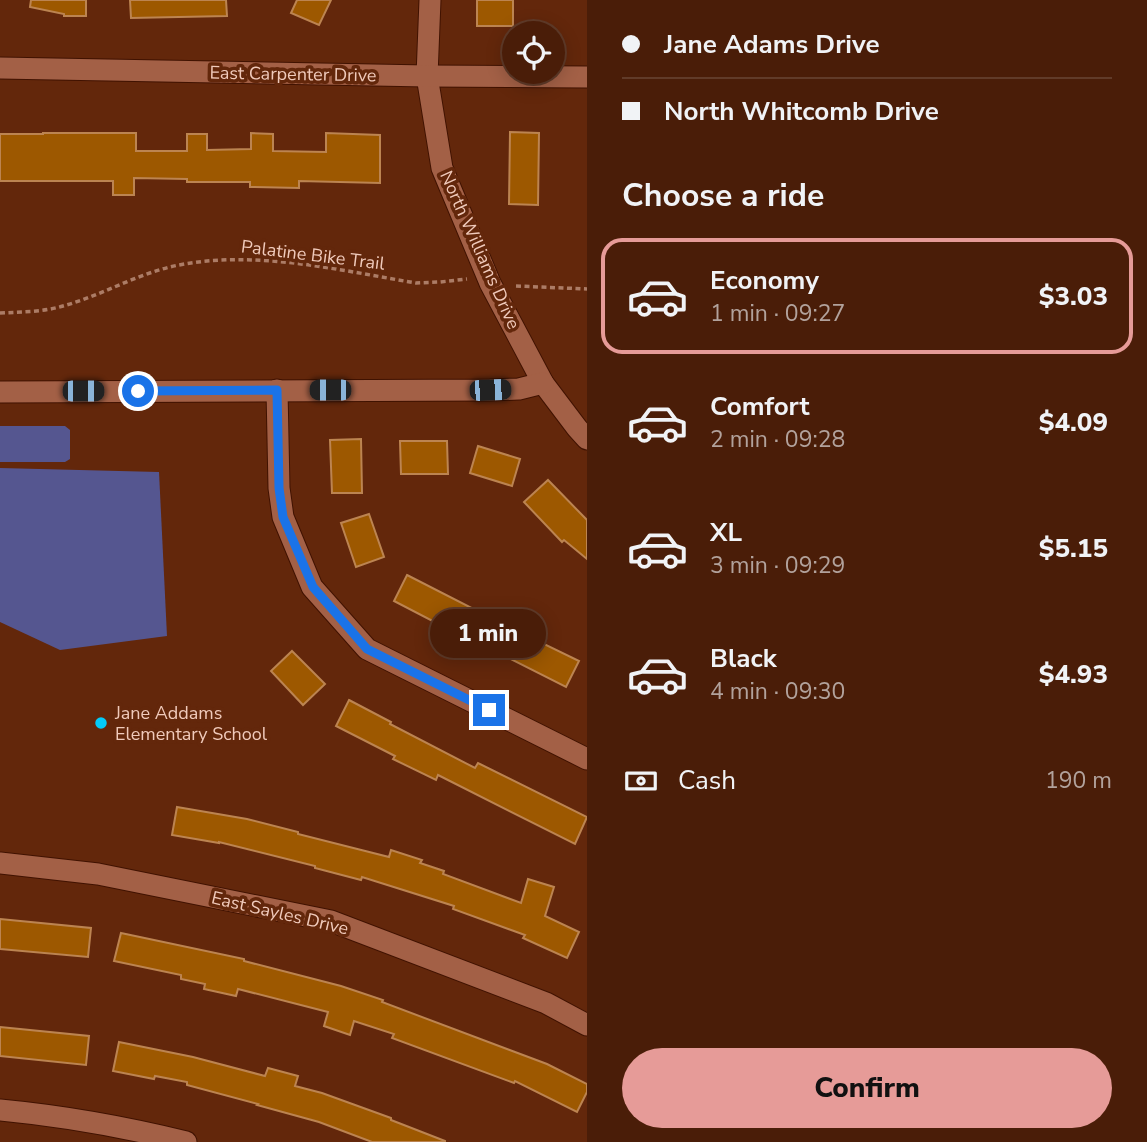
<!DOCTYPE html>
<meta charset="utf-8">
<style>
body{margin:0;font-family:"Nunito Sans",sans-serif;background:#542a16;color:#f1f3f6;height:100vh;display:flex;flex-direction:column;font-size:26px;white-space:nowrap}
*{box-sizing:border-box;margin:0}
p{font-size:23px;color:#b2a29c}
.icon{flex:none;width:38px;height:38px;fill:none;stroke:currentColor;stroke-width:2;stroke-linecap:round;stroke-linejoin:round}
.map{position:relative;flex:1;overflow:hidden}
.drawer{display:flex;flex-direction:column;background:#4a1d08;width:560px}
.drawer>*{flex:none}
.banner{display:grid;align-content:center;height:154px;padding:0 35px;background:#4a1d08}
.tools{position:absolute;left:502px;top:21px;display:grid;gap:14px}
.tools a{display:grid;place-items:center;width:63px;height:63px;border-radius:50%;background:#4a1d08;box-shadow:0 4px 18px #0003,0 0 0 2px #613b29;font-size:35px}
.end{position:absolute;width:32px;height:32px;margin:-16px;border:9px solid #1a73e8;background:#fff;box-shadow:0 0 0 4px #fff}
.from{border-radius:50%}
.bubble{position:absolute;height:49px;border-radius:24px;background:#4a1d08;box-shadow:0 4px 18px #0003,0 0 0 2px #613b29;font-size:23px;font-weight:800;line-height:49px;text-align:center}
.car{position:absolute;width:21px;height:42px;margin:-21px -10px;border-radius:9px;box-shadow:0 0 5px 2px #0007;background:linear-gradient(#222 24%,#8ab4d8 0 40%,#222 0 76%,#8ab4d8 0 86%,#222 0)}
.banner b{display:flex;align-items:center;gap:24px;height:66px;font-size:26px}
.banner b+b{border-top:2px solid #613b29}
.banner i{width:18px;height:18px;background:#f1f3f6}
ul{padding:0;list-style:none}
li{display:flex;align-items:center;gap:21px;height:116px;margin:0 14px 10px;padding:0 21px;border:4px solid transparent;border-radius:21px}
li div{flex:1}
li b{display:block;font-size:26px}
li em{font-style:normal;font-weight:800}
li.selected{border-color:#e69b98}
li>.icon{width:63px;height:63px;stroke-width:1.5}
h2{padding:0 35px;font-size:32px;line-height:84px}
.pay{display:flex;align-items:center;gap:18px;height:77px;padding:0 35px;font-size:26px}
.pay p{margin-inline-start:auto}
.cta{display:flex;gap:14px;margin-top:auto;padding:14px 35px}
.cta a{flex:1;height:80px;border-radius:42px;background:#e69b98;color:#111;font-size:28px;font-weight:800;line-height:80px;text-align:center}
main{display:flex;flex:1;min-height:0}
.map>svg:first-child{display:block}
.green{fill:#555690}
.building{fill:#9d5800;stroke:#bc8451;stroke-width:2}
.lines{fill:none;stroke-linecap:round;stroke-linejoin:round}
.minor-casing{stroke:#401200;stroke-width:23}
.path{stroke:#ac7c66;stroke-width:3.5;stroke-dasharray:5 3.5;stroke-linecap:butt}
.minor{stroke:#a36046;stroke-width:21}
.route{stroke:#1a73e8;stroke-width:9}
.poi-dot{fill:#03cbf9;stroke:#63270b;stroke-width:2.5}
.labels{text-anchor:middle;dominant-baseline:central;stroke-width:7;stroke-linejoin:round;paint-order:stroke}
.street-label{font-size:18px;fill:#f0cabb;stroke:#63270b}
.poi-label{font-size:18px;fill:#f0cabb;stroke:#63270b;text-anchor:start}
</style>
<main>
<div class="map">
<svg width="587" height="1142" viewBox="0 0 587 1142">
<rect width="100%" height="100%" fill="#63270b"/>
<g class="green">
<path d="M0,426H65L70,430V459L65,462H0Z"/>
<path d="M0,468L159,472L167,636L60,650L0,622Z"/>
</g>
<g class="building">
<path d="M31,0H86V16H64V14L30,7Z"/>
<path d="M130,0H226L227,16L131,18Z"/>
<path d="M297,0H331L319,25L291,13Z"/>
<rect x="477" y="0" width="36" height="26"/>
<path d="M510,132L539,133L538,205L509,204Z"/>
<path d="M43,133H136V151H187V134H207V150L251,149V133L273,134V151L326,152V133L380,135V183L299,181V188L250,187V182H187V179L134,178V195H113V181H0V134H43Z"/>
<path d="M361,439L362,493H332L330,440Z"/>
<path d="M400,441H447L448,474H401Z"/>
<path d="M478,446L520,459L512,486L470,473Z"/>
<path d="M548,480L587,520V559L564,540L562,542L524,502Z"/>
<path d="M369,514L384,557L356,567L341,523Z"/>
<path d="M407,575L536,641V640L579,661L566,687L499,653L498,655L394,601Z"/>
<path d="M292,651L325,684L303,705L271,671Z"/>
<path d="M349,700L391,722L390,724L475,768L478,763L587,817L575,844L438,775L436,780L393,759L395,756L336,726Z"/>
<path d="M177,807L247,819L298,832V834L389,857L391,850L422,860L420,863L444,871L443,874L521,903L528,879L554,887L545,916L579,932L567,958L523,938L525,935L453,909L454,906L362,877L361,880L315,868V866L219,842V843L172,835Z"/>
<path d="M0,919L91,928L88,957L0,949Z"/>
<path d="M121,933L244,959V961L341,986L383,1000L382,1002L547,1064L587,1084V1092L577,1112L515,1081L514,1083L392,1038L394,1034L354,1021L350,1035L324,1026L328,1012L238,989L236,996L204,989L205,984L181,979V975L114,961Z"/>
<path d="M0,1027L89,1036L86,1065L0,1056Z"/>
<path d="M119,1042L193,1057L265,1076L268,1068L298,1076L295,1086L322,1093L391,1118V1120L445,1141V1142H372L319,1122L257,1105L258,1104L187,1085V1082L155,1076L154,1079L113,1071Z"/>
</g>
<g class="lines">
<defs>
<g id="minor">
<path d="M430,0L427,76L442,168L490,283L543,383L577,428L587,439"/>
<path d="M0,68L427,76L587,77"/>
<path d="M277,390L279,488L283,517L312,587L367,649L587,759"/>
<path d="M0,392L490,390L519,389L543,383"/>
<path d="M0,863L98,874L331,921L546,1003L587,1025"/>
<path d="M0,1110C63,1116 125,1127 186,1142"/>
</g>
</defs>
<use href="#minor" class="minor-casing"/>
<g class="path">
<path d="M516,286L587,289"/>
<path d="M0,313C21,312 43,312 63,306C103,295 138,273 179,265C257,250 338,270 416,283L440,282L467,279"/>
</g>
<use href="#minor" class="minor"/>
</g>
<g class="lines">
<path class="route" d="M138,391L277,390L279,488L283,517L313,587L367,649L489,710"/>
</g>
<circle class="poi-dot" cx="101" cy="723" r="7"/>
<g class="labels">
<g class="street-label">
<text transform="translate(293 74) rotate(1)">East Carpenter Drive</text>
<text transform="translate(480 250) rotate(66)">North Williams Drive</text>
<text transform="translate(313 255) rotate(7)">Palatine Bike Trail</text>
<text transform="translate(280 913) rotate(13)">East Sayles Drive</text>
</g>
<g class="poi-label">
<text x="115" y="713">Jane Addams<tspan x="115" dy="21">Elementary School</tspan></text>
</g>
</g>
</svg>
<div class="tools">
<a><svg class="icon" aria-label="locate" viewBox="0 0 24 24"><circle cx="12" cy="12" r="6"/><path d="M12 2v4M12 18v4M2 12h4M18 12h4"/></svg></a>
</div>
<i class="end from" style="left:138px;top:391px"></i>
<i class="end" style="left:489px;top:710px"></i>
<div class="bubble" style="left:430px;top:609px;width:116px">1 min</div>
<i class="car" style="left:330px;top:390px;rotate:270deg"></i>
<i class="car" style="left:490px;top:390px;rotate:88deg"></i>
<i class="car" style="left:83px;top:391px;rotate:90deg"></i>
</div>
<section class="drawer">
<div class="banner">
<b><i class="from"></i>Jane Adams Drive</b>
<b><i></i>North Whitcomb Drive</b>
</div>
<h2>Choose a ride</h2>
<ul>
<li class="selected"><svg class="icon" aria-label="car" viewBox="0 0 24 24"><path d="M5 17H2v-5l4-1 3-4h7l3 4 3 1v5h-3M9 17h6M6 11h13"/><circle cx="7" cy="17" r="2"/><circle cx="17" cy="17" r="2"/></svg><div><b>Economy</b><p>1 min · 09:27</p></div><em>$3.03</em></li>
<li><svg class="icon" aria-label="car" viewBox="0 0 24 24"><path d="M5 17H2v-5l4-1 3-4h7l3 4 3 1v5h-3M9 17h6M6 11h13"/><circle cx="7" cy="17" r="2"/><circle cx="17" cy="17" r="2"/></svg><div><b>Comfort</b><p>2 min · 09:28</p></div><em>$4.09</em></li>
<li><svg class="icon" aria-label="car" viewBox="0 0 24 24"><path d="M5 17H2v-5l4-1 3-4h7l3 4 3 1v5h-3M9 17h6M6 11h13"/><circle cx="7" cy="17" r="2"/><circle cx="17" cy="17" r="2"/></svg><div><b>XL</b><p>3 min · 09:29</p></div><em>$5.15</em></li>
<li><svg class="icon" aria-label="car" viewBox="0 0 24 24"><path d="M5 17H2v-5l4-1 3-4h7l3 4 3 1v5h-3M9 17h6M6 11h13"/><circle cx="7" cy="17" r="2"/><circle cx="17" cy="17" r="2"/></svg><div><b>Black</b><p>4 min · 09:30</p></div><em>$4.93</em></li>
</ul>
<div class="pay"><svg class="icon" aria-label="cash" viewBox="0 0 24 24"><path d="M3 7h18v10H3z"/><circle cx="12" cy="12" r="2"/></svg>Cash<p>190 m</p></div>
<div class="cta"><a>Confirm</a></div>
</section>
</main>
